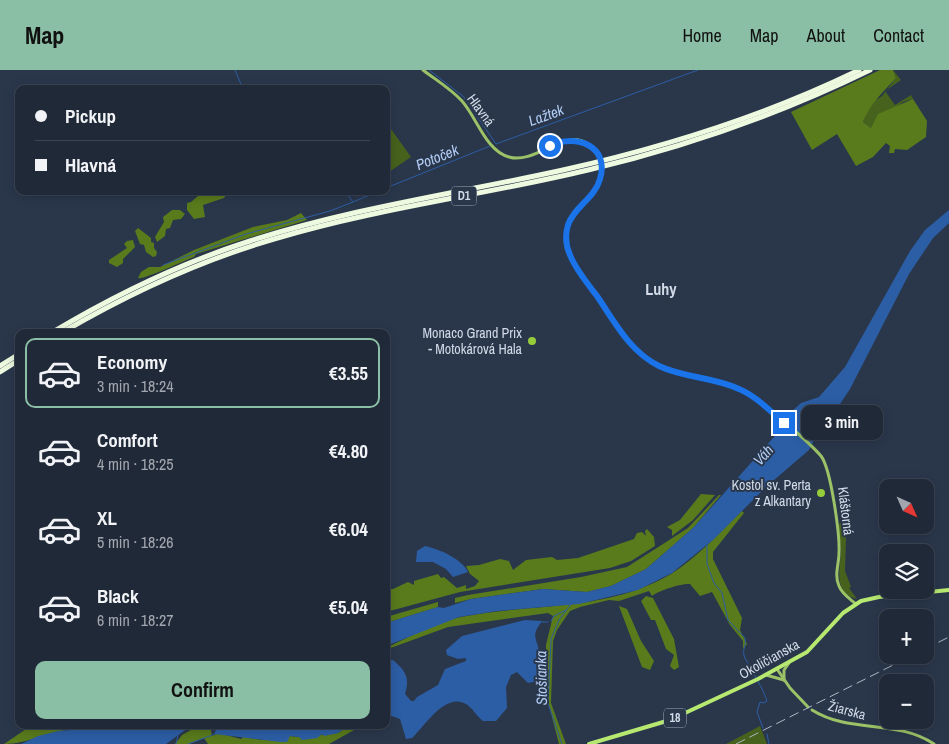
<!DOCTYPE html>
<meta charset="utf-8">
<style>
body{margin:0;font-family:"Archivo Narrow",sans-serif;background:#2d3543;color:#f1f3f6;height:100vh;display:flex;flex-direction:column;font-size:19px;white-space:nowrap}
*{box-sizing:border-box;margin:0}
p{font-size:16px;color:#a2a6ae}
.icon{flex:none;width:28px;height:28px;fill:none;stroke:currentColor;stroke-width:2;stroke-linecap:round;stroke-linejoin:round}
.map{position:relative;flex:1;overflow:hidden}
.panel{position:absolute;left:15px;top:259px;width:375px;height:400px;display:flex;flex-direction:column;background:#202938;border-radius:10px;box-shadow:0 2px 12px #0003,0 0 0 1px #3d4553}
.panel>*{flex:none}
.top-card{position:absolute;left:15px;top:15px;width:375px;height:110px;border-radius:10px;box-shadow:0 2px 12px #0003,0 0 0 1px #3d4553;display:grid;align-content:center;height:110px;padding:0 20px;background:#202938}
.needle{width:32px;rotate:135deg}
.fabs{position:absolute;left:879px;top:409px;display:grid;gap:10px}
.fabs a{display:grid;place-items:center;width:55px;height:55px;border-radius:10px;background:#202938;box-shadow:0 2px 12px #0003,0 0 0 1px #3d4553;font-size:25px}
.end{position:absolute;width:22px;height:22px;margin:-11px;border:6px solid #1a73e8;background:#fff;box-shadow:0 0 0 2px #fff}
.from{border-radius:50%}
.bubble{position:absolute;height:35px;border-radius:10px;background:#202938;box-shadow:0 2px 12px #0003,0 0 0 1px #3d4553;font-size:16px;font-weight:700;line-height:35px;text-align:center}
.top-card b{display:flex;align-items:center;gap:18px;height:48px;font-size:19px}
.top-card b+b{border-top:1px solid #3d4553}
.top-card i{width:12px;height:12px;background:#f1f3f6}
ul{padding:9px 0 0;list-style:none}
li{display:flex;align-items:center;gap:15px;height:70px;margin:0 10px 8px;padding:0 10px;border:2px solid transparent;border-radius:10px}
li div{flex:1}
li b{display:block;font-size:19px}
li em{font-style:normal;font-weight:700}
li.selected{border-color:#8abfa5}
li>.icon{width:45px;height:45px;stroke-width:1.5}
.primary-button{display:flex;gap:10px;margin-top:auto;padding:10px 20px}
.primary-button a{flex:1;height:58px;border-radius:10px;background:#8abfa5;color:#111;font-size:20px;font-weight:700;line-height:58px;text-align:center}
header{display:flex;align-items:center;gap:30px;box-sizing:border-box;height:70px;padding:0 25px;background:#8abfa5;color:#111}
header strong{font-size:24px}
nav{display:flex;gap:28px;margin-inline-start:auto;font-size:18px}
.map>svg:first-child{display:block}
.green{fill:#47621d}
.forest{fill:#597b1c}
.water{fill:#2c5ea5}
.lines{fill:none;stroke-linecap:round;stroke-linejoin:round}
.stream{stroke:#2c5ea5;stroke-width:1}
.secondary{stroke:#9cc267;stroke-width:3}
.primary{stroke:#b7e971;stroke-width:4}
.highway{stroke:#eefae0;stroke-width:5}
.rail{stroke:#aeb8c6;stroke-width:1;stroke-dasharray:10 5;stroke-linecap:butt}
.route{stroke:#1a73e8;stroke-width:6}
.poi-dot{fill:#96cc3a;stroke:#2a374b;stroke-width:2}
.labels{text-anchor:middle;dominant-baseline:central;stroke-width:4;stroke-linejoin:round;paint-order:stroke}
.shield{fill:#2a374b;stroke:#9fa9b8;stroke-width:1}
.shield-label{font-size:12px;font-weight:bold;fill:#d1dae6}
.street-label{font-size:14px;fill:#d1dae6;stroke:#2a374b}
.poi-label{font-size:14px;fill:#d1dae6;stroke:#2a374b;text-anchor:end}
.water-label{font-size:15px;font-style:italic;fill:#b2ccf4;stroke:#2a374b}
.quarter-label{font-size:16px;font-weight:bold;fill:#d1dae6;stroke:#2a374b}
</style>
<header>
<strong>Map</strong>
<nav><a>Home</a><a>Map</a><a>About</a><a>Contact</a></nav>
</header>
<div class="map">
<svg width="949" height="674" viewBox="0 0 949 674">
<rect width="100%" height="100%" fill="#2a374b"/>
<g class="green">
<path d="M893,0L901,10L885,21L895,35L911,25L913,29L903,32L871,58L863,52L871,33L882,26L896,8Z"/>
<path d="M386,52L411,87L386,104Z"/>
<path d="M842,452L846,469L845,501L851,517L849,518L857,529C833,524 840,499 841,482C841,472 838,463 839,454Z"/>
<path d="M760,656L767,674H726Z"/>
</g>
<g class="forest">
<path d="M880,0H893L896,8C883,22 870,34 863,52L871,58L878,44L913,29L927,51L926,67L907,80L895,79L894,83H889L890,76L886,73L873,87L856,96L837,64L812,80L791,42Z"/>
<path d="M204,121L227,123L224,128L203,135L205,147L194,149L187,140V133L191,132Z"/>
<path d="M172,140H180L185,144L181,149L173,150L170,158L166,159L165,166L157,172L155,167L164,152L163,147Z"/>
<path d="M301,143L307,150L196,184L194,187C183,191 144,210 138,208L141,202L149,197H160L194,180L253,157L287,150Z"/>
<path d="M138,158L151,168V172L154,173V178L157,182L156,186L153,187L146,182L144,175L140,174L135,161Z"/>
<path d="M133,170L135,177L123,189V193L117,197L109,193V190L127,178L124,174L127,171Z"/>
<path d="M701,424L715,425L693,450L672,466V460L667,457L680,450Z"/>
<path d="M719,425H721L693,458L646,499L611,516L587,522L543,519L471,529L455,533V528L468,525L581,507L627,497L688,458Z"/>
<path d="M742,441L744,443L740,448L713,482V489L742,548L740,560L747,574L743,579V571L730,555L712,522L700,526L690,514C682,513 657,521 652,526L649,521L619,531L609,530L580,537L570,541L557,560L553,571L551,633L566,674H559L546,624V575L553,546L548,543L448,557L388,579V577C411,566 436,552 461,547C531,533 607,542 671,504C697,488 720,462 742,441Z"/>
<path d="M647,459L654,467L655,476L631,491L610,498L460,522L386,542V519H393L408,512L414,515V511L438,504L441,508L444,507L457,518L466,515V519L475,516L479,511L470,504L466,496L479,495L500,489L509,491L513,500L526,490L552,487L557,490L578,488L634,469L637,463L642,462L646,466L645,461Z"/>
<path d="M646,526L653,528L674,569L679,597L674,600L670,596L674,585L666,579L655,550H651L641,531Z"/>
<path d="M438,532V537L386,553V547Z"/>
<path d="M619,536L627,539L641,571L654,591L650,600L642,597Z"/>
<path d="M32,655H125C111,661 91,658 76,659C50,660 29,674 4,674Z"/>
<path d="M200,655H210L212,666L219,663L241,669L243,667L263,670L290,666L299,667L338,663L350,655H363L329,674H208L204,668L189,674H175L182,665Z"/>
</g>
<g class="water">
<path d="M949,140V153L933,168L909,204L850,319L836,340L821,356L809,380L767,416L713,470L672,503L638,520L579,534L497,541L459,547L386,576V553L438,537L444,538L471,529L543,519L587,522L611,516L646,499L693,458L782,358L790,343L801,333L819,327L845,297L910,181L925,160Z"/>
<path d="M425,476C439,479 462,489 468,502L453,507L446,499L433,492H416L417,481Z"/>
<path d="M525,550L542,551C531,566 536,566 539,581C540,589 539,599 540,607L538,611L528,613L517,602L511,605L506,617L507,638L496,651H483C476,646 473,638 466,634C445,622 425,656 412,668L406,669L400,649L386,644V591L393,590C406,601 410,608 405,624L411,631H414L417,627L438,615L445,599L466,591V588L458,589L447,585L446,580L462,566Z"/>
<path d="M139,655H192L166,674H21L38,666L58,661Z"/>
<path d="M231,655H350L338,663L324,666L322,664L317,668L302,670L299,667L290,666L287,672H281L214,664L216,660Z"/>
</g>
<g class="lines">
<g class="stream">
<path d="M235,0L243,19"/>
<path d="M429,0L464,27L496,74L698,0"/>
<path d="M386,118L490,76"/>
<path d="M345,121L353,132L379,121"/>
<path d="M163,195L246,164L330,141L353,132"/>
<path d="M707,474V494L714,513L722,523L728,550L745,568C747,576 741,580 745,588C752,602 762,616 767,631L764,633L760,632L757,642L763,658"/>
<path d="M551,551L554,546L566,540"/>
<path d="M542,552H548"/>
<path d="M130,658L133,655"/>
<path d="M767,664L769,674"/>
<path d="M176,674L178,665"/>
<path d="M188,674L215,664"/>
<path d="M562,674L548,633L551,569L559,550L571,534"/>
</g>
<g class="secondary">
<path d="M423,0C436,10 451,19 462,31C477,48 486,81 509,87C539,96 572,47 596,83C619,116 570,133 567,162C566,170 567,179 570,186C577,201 588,214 598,228C610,246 622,266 637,281C664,307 705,305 738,318C755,325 808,371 821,386C831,399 840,465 839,483C839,494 834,505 839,516C842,524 849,528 856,534"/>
<path d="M777,599L790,618L808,637"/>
<path d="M766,605L784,610"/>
<path d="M784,610V600L789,593"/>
<path d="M812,640C850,664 897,649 934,674"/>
</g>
<path class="primary" d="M589,674L670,650L758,609L807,582L843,543L861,531L879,527L949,520"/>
<g class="highway">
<path d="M53,262C115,225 181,193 250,171C352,138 459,123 563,100C665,77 765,46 859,0"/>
<path d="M63,262C130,223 199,191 274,169C377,138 484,125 588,100C685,77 780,44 870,0"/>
<path d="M0,296L19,284"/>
<path d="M0,302L19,290"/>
</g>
<g class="rail">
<path d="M925,579L949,567"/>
<path d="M736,674L913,585"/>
</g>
</g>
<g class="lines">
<path class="route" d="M550,76C576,63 610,76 600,109C595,128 574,137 568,155C565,165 566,176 570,185C576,200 587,213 597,226C614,251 630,282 659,296C684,308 714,307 739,319C756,326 770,341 784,353"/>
</g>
<g class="poi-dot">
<circle cx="532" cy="271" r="5"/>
<circle cx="821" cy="423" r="5"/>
</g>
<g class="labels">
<g class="shield">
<rect x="451.5" y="116.5" width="25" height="19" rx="4"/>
<rect x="664" y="638.5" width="22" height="19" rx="4"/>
</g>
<g class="shield-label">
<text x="464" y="126">D1</text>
<text x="675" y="648">18</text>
</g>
<g class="street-label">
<text transform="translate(481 40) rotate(54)">Hlavná</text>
<text transform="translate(846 441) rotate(83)">Kláštorná</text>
<text transform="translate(769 589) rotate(-29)">Okoličianska</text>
<text transform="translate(847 640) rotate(15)">Žiarska</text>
</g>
<g class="poi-label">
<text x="522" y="263">Monaco Grand Prix<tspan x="522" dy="16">- Motokárová Hala</tspan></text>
<text x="811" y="415">Kostol sv. Perta<tspan x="811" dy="16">z Alkantary</tspan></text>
</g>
<g class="water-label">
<text transform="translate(546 45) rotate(-20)">Lažtek</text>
<text transform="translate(437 87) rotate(-22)">Potoček</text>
<text transform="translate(763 385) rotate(-48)">Váh</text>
<text transform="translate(541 608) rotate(-91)">Stošianka</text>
</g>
<g class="quarter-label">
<text x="661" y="219">Luhy</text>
</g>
</g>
</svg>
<div class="fabs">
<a><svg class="needle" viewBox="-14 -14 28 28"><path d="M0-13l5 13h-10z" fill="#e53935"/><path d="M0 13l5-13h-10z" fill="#a2a6ae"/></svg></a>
<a><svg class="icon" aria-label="layers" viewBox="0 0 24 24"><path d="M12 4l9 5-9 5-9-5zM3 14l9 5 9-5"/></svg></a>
<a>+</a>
<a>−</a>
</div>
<i class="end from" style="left:550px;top:76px"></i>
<i class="end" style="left:784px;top:353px"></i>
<div class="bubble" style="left:801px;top:335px;width:82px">3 min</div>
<div class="top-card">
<b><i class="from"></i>Pickup</b>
<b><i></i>Hlavná</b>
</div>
<section class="panel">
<ul>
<li class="selected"><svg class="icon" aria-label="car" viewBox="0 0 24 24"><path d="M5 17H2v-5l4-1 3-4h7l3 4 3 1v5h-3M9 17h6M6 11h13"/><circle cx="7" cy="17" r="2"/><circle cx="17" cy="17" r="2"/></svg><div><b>Economy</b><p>3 min · 18:24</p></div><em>€3.55</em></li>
<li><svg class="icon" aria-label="car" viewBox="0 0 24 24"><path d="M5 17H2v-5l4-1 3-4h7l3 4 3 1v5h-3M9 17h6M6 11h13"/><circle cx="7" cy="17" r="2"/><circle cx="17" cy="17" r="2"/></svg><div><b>Comfort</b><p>4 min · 18:25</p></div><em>€4.80</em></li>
<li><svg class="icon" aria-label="car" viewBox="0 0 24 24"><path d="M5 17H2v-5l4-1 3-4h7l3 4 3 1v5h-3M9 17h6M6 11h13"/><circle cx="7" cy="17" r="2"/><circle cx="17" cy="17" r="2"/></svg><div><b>XL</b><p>5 min · 18:26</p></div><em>€6.04</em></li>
<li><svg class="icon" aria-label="car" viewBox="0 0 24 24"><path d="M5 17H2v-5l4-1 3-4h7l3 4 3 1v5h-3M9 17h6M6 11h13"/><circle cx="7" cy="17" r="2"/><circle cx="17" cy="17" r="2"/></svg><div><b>Black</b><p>6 min · 18:27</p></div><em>€5.04</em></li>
</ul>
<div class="primary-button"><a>Confirm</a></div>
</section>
</div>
